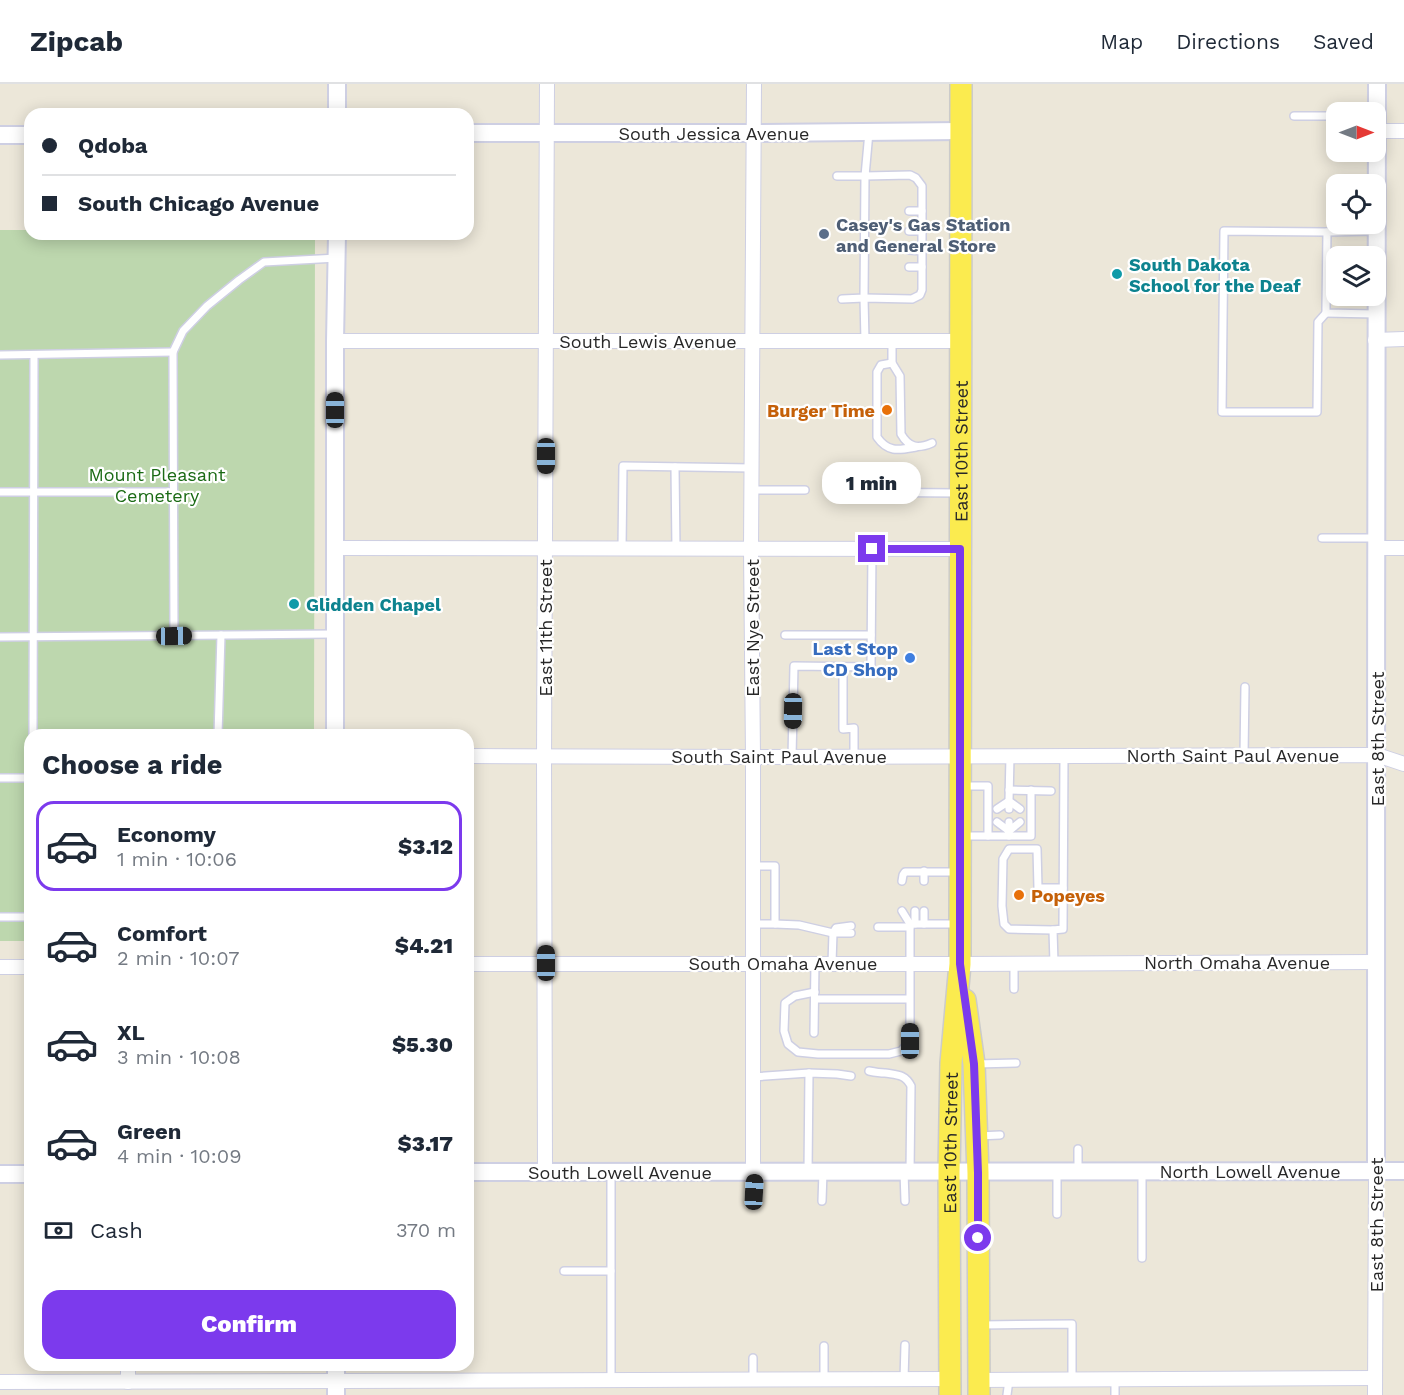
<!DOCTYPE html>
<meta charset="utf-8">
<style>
body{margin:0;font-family:"Work Sans",sans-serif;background:#f6f6f7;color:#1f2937;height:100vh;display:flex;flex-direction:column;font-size:22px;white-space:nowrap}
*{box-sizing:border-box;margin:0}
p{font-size:20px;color:#747a83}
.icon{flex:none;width:33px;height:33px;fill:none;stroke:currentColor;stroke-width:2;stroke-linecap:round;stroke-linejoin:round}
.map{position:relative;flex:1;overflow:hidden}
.details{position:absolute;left:24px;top:645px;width:450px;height:642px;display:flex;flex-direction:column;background:#fff;border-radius:18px;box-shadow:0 3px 15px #0003}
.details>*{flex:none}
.banner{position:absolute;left:24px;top:24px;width:450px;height:132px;border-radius:18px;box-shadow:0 3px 15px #0003;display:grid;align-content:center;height:132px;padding:0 18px;background:#fff}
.needle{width:39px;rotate:90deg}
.controls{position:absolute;left:1326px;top:18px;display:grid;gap:12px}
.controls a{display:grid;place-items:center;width:60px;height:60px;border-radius:12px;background:#fff;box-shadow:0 3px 15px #0003;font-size:30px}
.end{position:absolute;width:27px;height:27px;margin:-14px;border:8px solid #7c3aed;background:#fff;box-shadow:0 0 0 3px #fff}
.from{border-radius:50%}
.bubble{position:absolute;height:42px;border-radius:18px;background:#fff;box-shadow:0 3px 15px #0003;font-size:20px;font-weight:800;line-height:42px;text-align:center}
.car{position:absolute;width:18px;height:36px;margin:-18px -9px;border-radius:8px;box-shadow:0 0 4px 2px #0007;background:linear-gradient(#222 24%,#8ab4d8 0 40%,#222 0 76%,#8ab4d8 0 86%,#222 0)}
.banner b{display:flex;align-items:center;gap:21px;height:57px;font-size:22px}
.banner b+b{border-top:2px solid #e0e1e3}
.banner i{width:15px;height:15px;background:#1f2937}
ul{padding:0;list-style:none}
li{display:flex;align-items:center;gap:18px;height:90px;margin:0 12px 9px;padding:0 6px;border:3px solid transparent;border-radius:18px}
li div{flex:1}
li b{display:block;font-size:22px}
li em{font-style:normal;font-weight:800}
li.on{border-color:#7c3aed}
li>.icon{width:54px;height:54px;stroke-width:1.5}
h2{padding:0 18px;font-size:27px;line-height:72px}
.pay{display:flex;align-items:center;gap:15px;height:66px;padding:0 18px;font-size:22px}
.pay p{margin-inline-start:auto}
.button{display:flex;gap:12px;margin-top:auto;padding:12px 18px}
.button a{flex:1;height:69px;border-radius:18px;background:#7c3aed;color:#fff;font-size:24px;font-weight:800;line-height:69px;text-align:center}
header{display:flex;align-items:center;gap:36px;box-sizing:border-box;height:84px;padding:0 30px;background:#fff;border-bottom:2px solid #e0e1e3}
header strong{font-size:28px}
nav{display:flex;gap:33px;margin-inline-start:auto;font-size:21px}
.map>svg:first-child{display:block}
.cemetery{fill:#bdd7ae}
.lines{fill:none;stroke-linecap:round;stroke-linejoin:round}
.service-casing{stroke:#cecfe3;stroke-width:10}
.minor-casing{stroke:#cecfe3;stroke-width:16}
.tertiary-casing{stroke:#cecfe3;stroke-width:20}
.primary-casing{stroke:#cbcbcb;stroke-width:24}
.service{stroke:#fff;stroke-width:7}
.minor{stroke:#fff;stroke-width:14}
.tertiary{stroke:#fff;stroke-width:16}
.primary{stroke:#fbeb4f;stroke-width:21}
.route{stroke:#7c3aed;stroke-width:8}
.service-dot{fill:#5c6f8a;stroke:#fff;stroke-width:2}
.culture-dot{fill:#0f9aa8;stroke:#fff;stroke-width:2}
.food-dot{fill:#e8710a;stroke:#fff;stroke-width:2}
.shop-dot{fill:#3f7fe0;stroke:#fff;stroke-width:2}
.labels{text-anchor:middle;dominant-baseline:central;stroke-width:4.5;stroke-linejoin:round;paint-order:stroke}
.street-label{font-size:18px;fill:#282828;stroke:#fff}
.service-label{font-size:18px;font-weight:bold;fill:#4e5e75;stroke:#fff;text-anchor:start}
.culture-label{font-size:18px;font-weight:bold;fill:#0d838f;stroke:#fff;text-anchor:start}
.food-label{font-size:18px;font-weight:bold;fill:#c56008;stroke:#fff;text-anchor:end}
.park-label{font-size:18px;fill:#1a6a14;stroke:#fff}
.shop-label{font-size:18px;font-weight:bold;fill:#366cbe;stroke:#fff;text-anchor:end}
</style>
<header>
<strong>Zipcab</strong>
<nav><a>Map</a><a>Directions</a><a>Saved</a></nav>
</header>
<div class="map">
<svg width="1404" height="1311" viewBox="0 0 1404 1311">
<rect width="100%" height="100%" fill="#ece7d9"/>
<path class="cemetery" d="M0,146H30V150H315L314,651H30V857H0Z"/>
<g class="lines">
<defs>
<g id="service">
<path d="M1294,32H1336"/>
<path d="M837,92H865L864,214L842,215"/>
<path d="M909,127H922"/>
<path d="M909,147H922"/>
<path d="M909,166L922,167"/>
<path d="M909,183H922"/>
<path d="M1326,229L1318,238L1317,328H1222L1224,147L1327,148"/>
<path d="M1375,230L1326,229V224L1327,148L1376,147"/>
<path d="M865,257L864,214L912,215L920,211L922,206V102L916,94L910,91L865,92L869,48"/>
<path d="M892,257V279L900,292L901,350C909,364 918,365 932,359"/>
<path d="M0,271L173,268"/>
<path d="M892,279L881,281L877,288V353C888,369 899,366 916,363"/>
<path d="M675,383L676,465"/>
<path d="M752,406H805"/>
<path d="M0,408H174"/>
<path d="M840,408L958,409"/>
<path d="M1322,454H1376"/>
<path d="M622,465L623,382L752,384"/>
<path d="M785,551H871"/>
<path d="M174,552L173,268L183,247L207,222L239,196L264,178L337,174"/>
<path d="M0,553L333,550"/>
<path d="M843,583V645L854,644V672"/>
<path d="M33,651L34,271"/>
<path d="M218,651L221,551"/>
<path d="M1244,671L1245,603"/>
<path d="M1010,672L1009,717L1020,725"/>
<path d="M792,673L794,582L871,583L872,465"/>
<path d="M0,694H30"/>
<path d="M1009,706L1051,707"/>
<path d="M997,725L1009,717V725"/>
<path d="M1009,738V747L1020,738"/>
<path d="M963,752H988V702H963"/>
<path d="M988,752H1009V747L997,738"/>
<path d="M1009,752H1031V706"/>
<path d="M753,782H775V840H753"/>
<path d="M924,787V797"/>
<path d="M902,797L903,791L905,788H958"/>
<path d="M902,827L910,840"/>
<path d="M915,827V840"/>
<path d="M0,833H30"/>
<path d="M775,840L799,841L833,849H851"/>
<path d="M924,840V827"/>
<path d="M878,843H910"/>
<path d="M1053,846L1009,845L1004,840L1002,822L1003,775L1009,765H1037L1038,804H1063"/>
<path d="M832,879L833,849L836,844L851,842"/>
<path d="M1054,879L1053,846L1063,845L1064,672"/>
<path d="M1014,880V905"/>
<path d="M815,908L795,912L785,919L784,947L788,960L798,968L818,970H889L901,967L910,957V840H956"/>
<path d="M815,915H909"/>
<path d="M814,949L815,879"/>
<path d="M976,980L1016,979"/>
<path d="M869,987C874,988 880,989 885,989C897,991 905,990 911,1002L910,1088"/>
<path d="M753,993L809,989"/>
<path d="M978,1052L1000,1051"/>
<path d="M611,1088V1296"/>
<path d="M808,1088L809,989L837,990L851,992"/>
<path d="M904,1088L905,1117"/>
<path d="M1078,1088V1065"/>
<path d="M755,1108V1088"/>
<path d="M822,1117L823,1088"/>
<path d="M1057,1130V1088"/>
<path d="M1142,1174V1088"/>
<path d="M564,1187H611"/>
<path d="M982,1241L1072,1240V1295"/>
<path d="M753,1274V1295"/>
<path d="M824,1295V1262"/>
<path d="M904,1295L905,1261"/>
<path d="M1115,1295V1311"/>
<path d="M1007,1311L1009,1296"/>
</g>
<g id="minor">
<path d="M1377,47H1404"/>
<path d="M1375,256L1404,255"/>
<path d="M335,257H961"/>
<path d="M335,464L960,465"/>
<path d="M1377,464H1404"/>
<path d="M468,672L753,673L1377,671L1404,680"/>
<path d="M468,880H960L1376,878"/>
<path d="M0,883H30"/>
<path d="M545,1088L544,673L547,0"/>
<path d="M753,1088V673L751,465L754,0"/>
<path d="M979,1296L1375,1294"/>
<path d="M0,1298L950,1295"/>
<path d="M128,1298V1281"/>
<path d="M1375,1311L1376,1087"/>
</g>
<g id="tertiary">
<path d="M337,0V30"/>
<path d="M468,49H754L961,47"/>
<path d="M0,51H30"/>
<path d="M335,651V257L337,150"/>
<path d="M1376,1087C1377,725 1375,362 1377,0"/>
<path d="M468,1088L1404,1087"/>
<path d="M0,1090H30"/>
<path d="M336,1311V1281"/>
</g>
<g id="primary">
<path d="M965,916L974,980L978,1089L979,1311"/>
<path id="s1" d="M950,1311L949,1088L951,979L960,880L961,0"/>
</g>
</defs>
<use href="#service" class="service-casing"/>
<use href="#minor" class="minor-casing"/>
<use href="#tertiary" class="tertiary-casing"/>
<use href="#primary" class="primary-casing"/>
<use href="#service" class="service"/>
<use href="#minor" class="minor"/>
<use href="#tertiary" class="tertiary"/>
<use href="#primary" class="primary"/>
</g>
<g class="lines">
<path class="route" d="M872,465H960V880L974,980L978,1089V1154"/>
</g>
<circle class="service-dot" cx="824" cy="150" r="6"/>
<g class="culture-dot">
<circle cx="1117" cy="190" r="6"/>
<circle cx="294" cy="520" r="6"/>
</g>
<g class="food-dot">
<circle cx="887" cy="326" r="6"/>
<circle cx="1019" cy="811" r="6"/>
</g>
<circle class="shop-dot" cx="910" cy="574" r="6"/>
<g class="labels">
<g class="street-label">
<text x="714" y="49">South Jessica Avenue</text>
<text x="648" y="257">South Lewis Avenue</text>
<text stroke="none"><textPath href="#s1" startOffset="944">East 10th Street</textPath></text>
<text transform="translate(545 544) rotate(-90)">East 11th Street</text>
<text transform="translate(752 544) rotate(-90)">East Nye Street</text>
<text transform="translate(1377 655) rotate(-90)">East 8th Street</text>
<text x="1233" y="671">North Saint Paul Avenue</text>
<text x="779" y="672">South Saint Paul Avenue</text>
<text x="1237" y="878">North Omaha Avenue</text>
<text x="783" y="879">South Omaha Avenue</text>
<text stroke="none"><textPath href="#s1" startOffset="252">East 10th Street</textPath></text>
<text x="1250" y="1087">North Lowell Avenue</text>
<text x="620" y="1088">South Lowell Avenue</text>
<text transform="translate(1376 1141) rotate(-90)">East 8th Street</text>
</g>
<g class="service-label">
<text x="836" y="140">Casey's Gas Station<tspan x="836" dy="21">and General Store</tspan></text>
</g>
<g class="culture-label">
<text x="1129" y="180">South Dakota<tspan x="1129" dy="21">School for the Deaf</tspan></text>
<text x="306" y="520">Glidden Chapel</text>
</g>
<g class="food-label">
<text x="875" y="326">Burger Time</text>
<text x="1031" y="811" text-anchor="start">Popeyes</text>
</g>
<g class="park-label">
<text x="157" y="390">Mount Pleasant<tspan x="157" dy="21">Cemetery</tspan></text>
</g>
<g class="shop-label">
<text x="898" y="564">Last Stop<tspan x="898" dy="21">CD Shop</tspan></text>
</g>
</g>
</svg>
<div class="controls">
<a><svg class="needle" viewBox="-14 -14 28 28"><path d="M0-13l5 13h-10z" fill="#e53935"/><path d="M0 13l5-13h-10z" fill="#747a83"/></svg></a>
<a><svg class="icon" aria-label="locate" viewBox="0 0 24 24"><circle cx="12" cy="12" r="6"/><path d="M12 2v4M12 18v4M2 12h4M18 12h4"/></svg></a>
<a><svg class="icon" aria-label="layers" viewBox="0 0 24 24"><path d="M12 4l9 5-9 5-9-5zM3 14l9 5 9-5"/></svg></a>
</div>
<i class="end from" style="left:978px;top:1154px"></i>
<i class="end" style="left:872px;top:465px"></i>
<div class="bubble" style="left:822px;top:378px;width:99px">1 min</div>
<i class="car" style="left:335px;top:326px;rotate:0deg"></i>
<i class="car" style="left:546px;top:372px;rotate:180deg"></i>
<i class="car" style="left:174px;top:552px;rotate:89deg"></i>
<i class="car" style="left:793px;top:627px;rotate:181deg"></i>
<i class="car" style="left:546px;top:879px;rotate:0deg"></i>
<i class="car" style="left:910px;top:957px;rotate:0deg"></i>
<i class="car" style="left:754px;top:1108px;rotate:3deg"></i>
<div class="banner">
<b><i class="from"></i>Qdoba</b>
<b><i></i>South Chicago Avenue</b>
</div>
<section class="details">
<h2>Choose a ride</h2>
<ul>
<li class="on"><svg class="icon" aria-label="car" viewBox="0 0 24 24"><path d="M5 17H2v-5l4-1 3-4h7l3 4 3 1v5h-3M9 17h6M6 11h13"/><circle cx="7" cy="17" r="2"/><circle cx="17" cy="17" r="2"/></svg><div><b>Economy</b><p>1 min · 10:06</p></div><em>$3.12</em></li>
<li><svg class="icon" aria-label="car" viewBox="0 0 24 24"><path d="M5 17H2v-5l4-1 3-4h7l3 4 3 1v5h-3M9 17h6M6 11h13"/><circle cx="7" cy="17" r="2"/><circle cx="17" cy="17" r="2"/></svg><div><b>Comfort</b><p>2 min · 10:07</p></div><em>$4.21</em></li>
<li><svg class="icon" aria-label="car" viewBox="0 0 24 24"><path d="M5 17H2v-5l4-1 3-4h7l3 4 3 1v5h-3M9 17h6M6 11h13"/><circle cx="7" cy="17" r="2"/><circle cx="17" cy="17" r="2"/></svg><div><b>XL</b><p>3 min · 10:08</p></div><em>$5.30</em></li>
<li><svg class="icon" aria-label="car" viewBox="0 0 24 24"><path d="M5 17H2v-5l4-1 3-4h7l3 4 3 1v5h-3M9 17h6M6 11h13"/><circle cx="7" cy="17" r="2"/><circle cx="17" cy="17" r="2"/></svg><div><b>Green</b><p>4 min · 10:09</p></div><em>$3.17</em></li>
</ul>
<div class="pay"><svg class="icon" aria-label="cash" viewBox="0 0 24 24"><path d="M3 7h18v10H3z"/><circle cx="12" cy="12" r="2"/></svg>Cash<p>370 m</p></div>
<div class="button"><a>Confirm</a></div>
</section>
</div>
